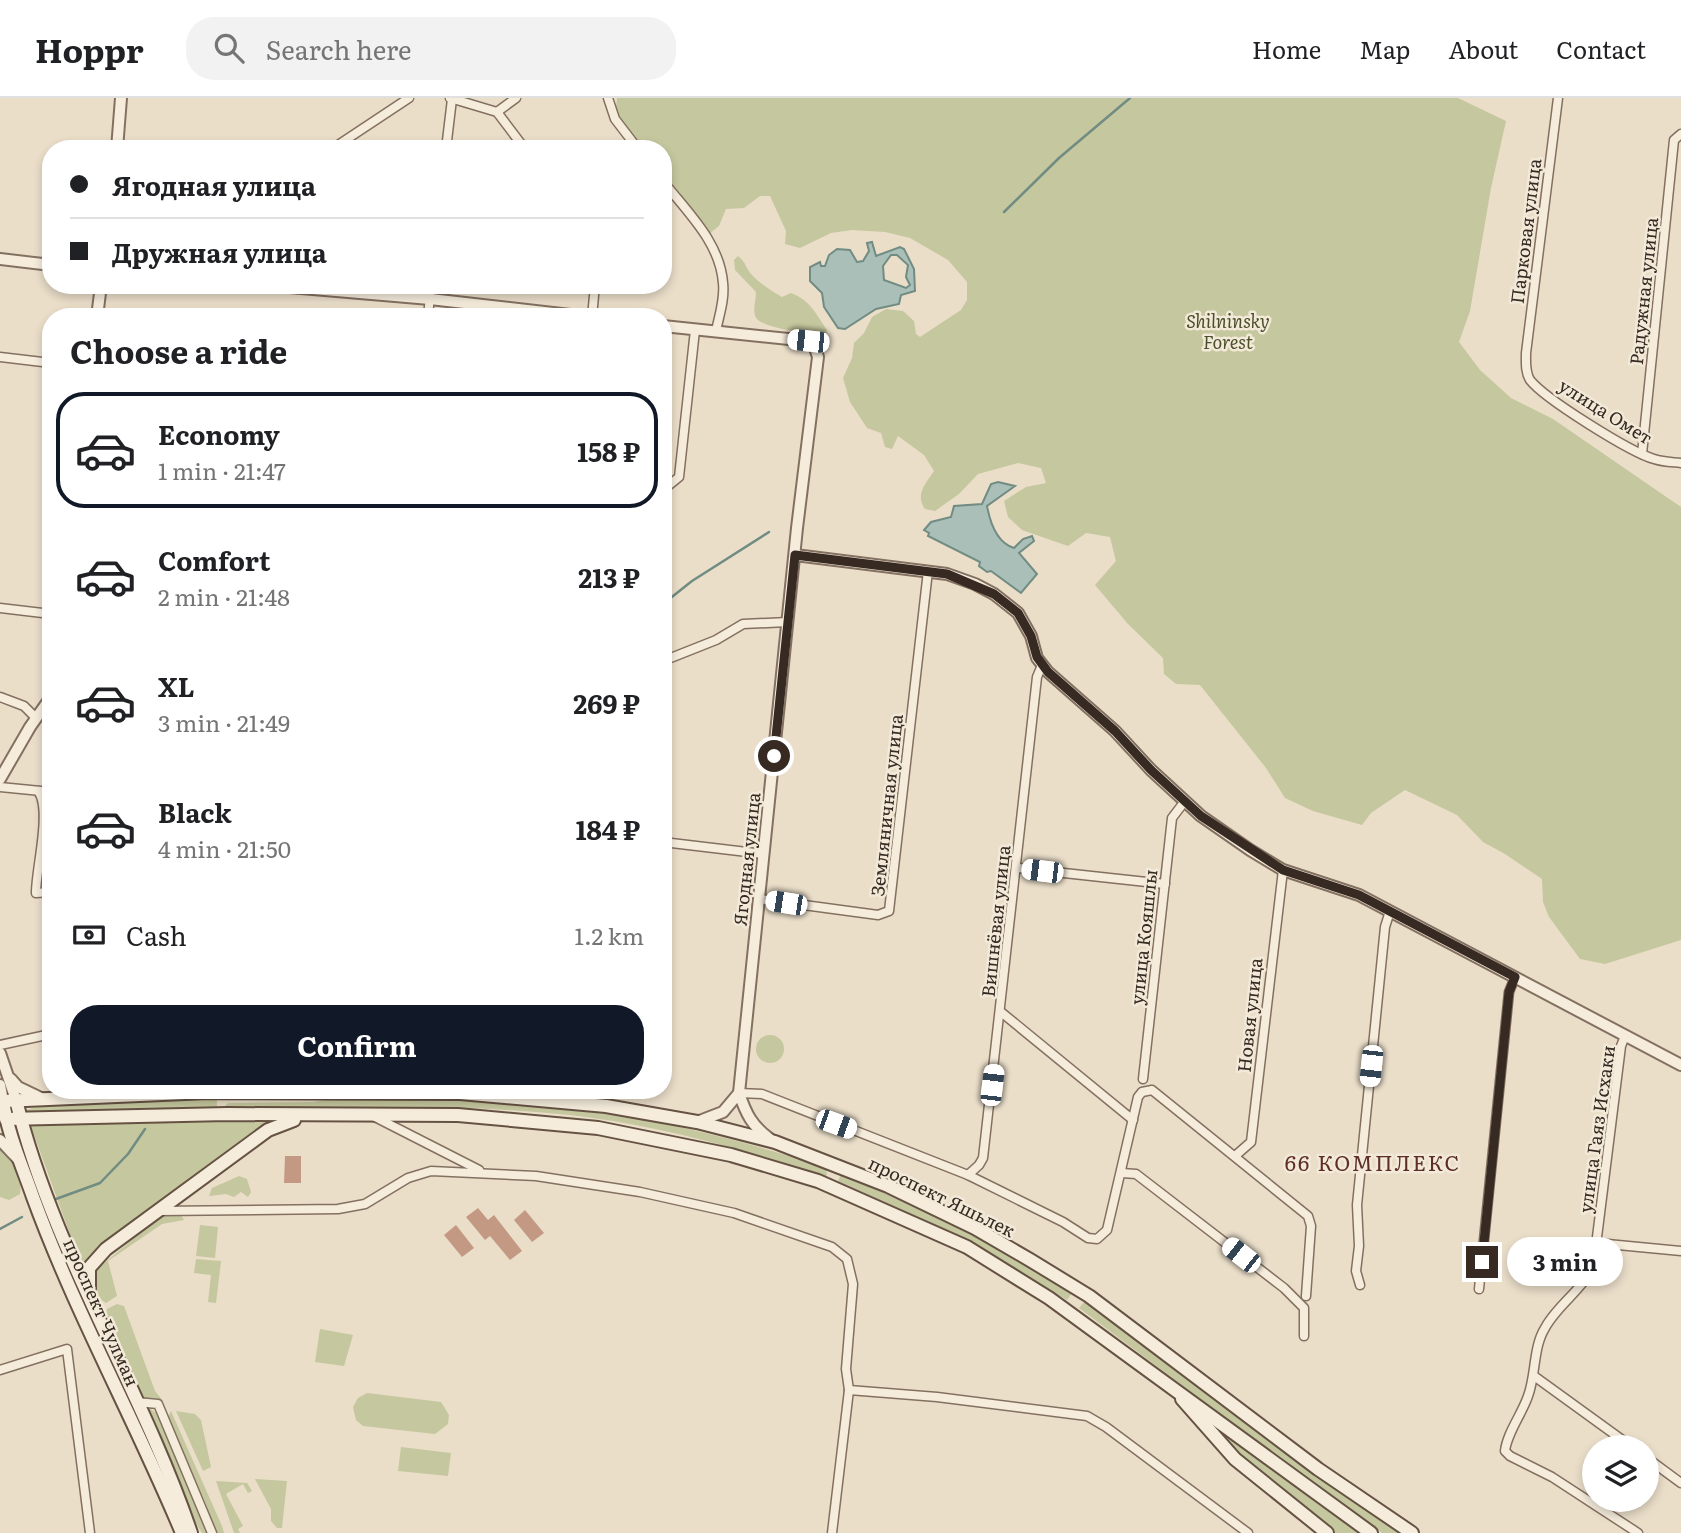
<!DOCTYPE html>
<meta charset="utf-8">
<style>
body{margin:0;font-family:Literata,serif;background:#f2f2f2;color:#202124;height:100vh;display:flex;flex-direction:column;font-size:26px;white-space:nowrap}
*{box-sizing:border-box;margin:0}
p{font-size:23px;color:#757577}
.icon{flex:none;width:38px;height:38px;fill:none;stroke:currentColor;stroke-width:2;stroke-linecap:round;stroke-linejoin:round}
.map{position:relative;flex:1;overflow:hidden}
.side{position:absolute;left:42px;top:210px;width:630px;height:791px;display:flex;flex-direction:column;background:#fff;border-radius:28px;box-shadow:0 4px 10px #0003}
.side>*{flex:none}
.banner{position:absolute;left:42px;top:42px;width:630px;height:154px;border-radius:28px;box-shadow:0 4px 10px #0003;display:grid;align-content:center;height:154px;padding:0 28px;background:#fff}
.buttons{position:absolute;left:1582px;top:1337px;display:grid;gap:14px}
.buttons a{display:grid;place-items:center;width:77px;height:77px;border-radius:50%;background:#fff;box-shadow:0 4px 10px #0003;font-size:35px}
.end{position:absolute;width:32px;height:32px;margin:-16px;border:9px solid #362a22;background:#fff;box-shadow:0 0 0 4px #fff}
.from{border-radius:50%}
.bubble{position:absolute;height:49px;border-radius:24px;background:#fff;box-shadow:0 4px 10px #0003;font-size:23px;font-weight:700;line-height:49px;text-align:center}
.car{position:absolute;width:21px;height:42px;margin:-21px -10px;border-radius:9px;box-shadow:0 0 5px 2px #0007;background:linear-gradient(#fff 24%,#345 0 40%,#fff 0 76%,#345 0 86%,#fff 0)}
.banner b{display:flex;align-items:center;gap:24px;height:66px;font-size:26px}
.banner b+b{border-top:2px solid #e0e0e0}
.banner i{width:18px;height:18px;background:#202124}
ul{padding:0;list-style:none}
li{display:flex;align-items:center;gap:21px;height:116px;margin:0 14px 10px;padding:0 14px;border:4px solid transparent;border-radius:28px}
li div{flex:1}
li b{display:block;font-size:26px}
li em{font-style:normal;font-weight:700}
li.active{border-color:#111827}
li>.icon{width:63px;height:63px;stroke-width:1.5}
h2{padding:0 28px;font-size:32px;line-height:84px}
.pay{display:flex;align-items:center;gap:18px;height:77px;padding:0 28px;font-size:26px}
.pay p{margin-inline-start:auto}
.action{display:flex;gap:14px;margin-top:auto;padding:14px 28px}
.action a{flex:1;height:80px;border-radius:28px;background:#111827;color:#fff;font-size:28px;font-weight:700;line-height:80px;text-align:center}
header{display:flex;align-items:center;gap:42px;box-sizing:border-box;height:98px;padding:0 35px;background:#fff;border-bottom:2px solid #e0e0e0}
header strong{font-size:33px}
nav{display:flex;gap:38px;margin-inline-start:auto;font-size:24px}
.search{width:490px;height:63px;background:#f2f2f2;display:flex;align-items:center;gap:18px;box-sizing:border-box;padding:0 24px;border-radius:28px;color:#757577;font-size:26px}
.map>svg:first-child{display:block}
.green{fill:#c5c79e}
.water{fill:#aabfb7;stroke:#718c83;stroke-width:2;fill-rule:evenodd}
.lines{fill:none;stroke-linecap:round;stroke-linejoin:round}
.stream{stroke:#718c83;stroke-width:2.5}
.building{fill:#c39984}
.minor-casing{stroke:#847060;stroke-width:11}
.tertiary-casing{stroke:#847060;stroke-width:14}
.secondary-casing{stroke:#665243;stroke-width:16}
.minor{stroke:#f5ecdc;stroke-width:8}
.tertiary{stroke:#f5ecdc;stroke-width:10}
.secondary{stroke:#f5ecdc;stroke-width:12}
.route{stroke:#362a22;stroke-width:9}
.labels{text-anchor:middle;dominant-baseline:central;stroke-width:5;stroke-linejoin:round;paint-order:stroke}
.street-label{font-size:18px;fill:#362a22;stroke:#f2e9d8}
.park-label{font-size:18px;font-style:italic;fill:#4a502b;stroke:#f2e9d8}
.quarter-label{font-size:21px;letter-spacing:2px;fill:#5e2e26;stroke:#f2e9d8}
</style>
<header>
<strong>Hoppr</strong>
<div class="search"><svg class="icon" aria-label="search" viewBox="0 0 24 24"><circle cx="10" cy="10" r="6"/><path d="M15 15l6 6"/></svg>Search here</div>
<nav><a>Home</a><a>Map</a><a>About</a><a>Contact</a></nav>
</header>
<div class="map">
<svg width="1681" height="1435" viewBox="0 0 1681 1435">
<rect width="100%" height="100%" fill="#eadec9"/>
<g class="green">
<path d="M617,0H1458L1506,23L1491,90L1470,213L1459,244L1480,272L1511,300L1553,321L1681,409V842L1605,866L1580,861L1549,819L1543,804L1542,781L1505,756L1483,744L1457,717L1405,692L1371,715L1362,727L1313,713L1285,700L1266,670L1200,587L1176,586L1164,576L1163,560L1128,526L1095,487L1116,463L1110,439L1086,435L1068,448L1022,432L1008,419L1004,403L1026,389L1046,385L1041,370L1018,365L978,376L959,396L935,413L925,411C915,397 925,386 934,373L924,357L898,338L892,351L885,349L881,335L867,330L850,304L843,280L852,260L854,245L864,235L872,219L886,211L903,213L914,223L916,236L920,239L961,212L967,202V184L948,162L910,140L885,134L852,132L831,135L800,150L785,146L786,133L770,98H760L744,110L726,111L719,128L709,136L663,79V51H640L615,19Z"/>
<path d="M738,158C746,164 746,171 752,177C760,186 772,193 782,199L791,195C810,202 816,216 827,232L826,235C814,238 768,230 758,222C751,216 756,203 756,194L735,172L734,162Z"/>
<circle cx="770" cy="951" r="14"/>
<path d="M158,1000H217V1012L25,1013C33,1005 136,1004 158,1000Z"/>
<path d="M337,1000C424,1001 512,1000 598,1013C676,1026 752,1045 826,1070L827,1077L824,1079C749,1053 672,1031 593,1020C472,1004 349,1010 227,1011L225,1008L228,1005L313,1004Z"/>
<path d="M273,1022L164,1100L90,1159L84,1175L29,1023Z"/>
<path d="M0,1045L13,1059C13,1072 23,1083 20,1096L9,1102L0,1099Z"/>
<path d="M841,1076L970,1133L1072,1195L1067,1202L966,1141L838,1083Z"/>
<path d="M239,1078L247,1081L251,1094L248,1099L241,1094L234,1099L226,1096L209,1098L212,1090Z"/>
<path d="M176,1116L181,1117L184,1122L162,1126L108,1163L117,1198L106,1205C94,1199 91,1182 97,1171L160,1119Z"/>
<path d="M200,1127L218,1129L215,1160L196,1158Z"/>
<path d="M196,1161L221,1163L216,1205L208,1204L211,1177L194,1175Z"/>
<path d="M1084,1204L1399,1435H1382L1335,1402L1079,1210Z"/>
<path d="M117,1206L124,1208L155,1293L163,1303L143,1300L106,1216L107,1211Z"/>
<path d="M320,1231L353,1237L344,1268L315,1264Z"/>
<path d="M367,1295L441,1304L449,1317L448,1326L435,1336L363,1328L356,1322L353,1309L358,1300Z"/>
<path d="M148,1309L160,1318L209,1435H202L189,1414Z"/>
<path d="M171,1313L222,1428L224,1435H216L206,1406L168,1319Z"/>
<path d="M176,1313L195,1316L201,1322L211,1369L203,1373Z"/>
<path d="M1200,1315L1360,1435H1334L1237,1357Z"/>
<path d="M401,1349L451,1355L448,1378L398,1373Z"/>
<path d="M255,1381L287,1383L282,1430H277L271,1423V1411Z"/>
<path d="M216,1383L247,1385L252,1393L248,1395L243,1386L226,1396L243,1428L238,1431L240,1435H234Z"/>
</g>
<g class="water">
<path d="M872,144L876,158L900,149L904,151L914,171L915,193L901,197L899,206L876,211L845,231L838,230L824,209L822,195L810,183V169L820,164L821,168H825L829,157L837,151L850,152L857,164L863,163L869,153L867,145ZM891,157H897L908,167L906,179L910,187L906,190L884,182L883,168Z"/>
<path d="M998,384L1015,388L987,408C990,424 997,445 1014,450L1023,441L1032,438L1034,443L1019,455L1037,476L1021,495L991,473L987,474L979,468L980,464L928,438L929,435L924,432L931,424L951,419L954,408L982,406L991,386Z"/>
</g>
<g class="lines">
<g class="stream">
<path d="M1004,114L1059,60L1130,0"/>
<path d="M663,506L692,483L769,434"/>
<path d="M56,1101L100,1085L128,1056L145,1031"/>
<path d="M0,1131L22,1119"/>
</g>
</g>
<g class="building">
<path d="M285,1058H301V1085H284Z"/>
<path d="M478,1110L488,1122L494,1117L522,1153L510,1162L490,1138L485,1142L466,1119Z"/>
<path d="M525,1112L544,1135L532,1144L514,1122Z"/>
<path d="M456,1127L474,1150L462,1159L444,1137Z"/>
</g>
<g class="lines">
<defs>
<g id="minor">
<path d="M450,0L497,14L525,51"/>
<path d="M608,0L615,21L638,51"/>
<path d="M1558,0L1526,255C1526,264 1525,274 1530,282C1545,301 1630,354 1654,361C1663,364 1672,364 1681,365"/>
<path d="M497,14L516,0"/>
<path d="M332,51L409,0"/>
<path d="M446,51L452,1"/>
<path d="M663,83C687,114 720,144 723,185C725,201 719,218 716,233"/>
<path d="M428,219L431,187"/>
<path d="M592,219L595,187"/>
<path d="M0,259L51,265"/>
<path d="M1642,356L1674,42L1681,36"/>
<path d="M663,392L679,379L695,232"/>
<path d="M0,510L51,516"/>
<path d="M663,563L716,542L743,526L788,524"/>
<path d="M0,599L24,608L36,620"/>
<path d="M0,689L51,694"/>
<path d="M38,693C52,712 36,770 36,795L51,794"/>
<path d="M663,744L764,756"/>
<path d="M1018,770L1165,786"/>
<path d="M759,801L878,817L889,813L928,473"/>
<path d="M1001,914L1133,1022"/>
<path d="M1625,938L1621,948L1593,1171C1579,1194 1556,1209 1545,1230C1533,1249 1536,1277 1528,1298C1522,1316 1507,1335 1505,1353L1510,1358L1552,1379L1638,1435"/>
<path d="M0,947L51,936"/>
<path d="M1143,981L1172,720L1185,703"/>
<path d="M739,995L762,996L968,1077L1063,1124L1088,1140L1097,1141L1107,1132L1138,999L1142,994L1152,992L1308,1118L1311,1128L1306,1198"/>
<path d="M375,1019L479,1072"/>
<path d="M1235,1058L1251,1044L1283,772"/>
<path d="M1122,1075L1136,1076L1284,1190L1304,1210V1238"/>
<path d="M968,1077L979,1067L983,1060L1037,579L1042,567"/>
<path d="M158,1113L338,1111L365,1106L408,1080L431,1073L536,1078L640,1094L734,1115L832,1149L847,1161L853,1186L846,1271L849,1292L832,1435"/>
<path d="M1597,1145L1681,1153"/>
<path d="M1360,1187L1356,1173L1359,1148L1357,1107L1385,829L1390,813"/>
<path d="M1479,1191L1509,894L1515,879"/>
<path d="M0,1272L67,1251L90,1435"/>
<path d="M1534,1278L1632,1349"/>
<path d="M849,1292L937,1299L1087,1318L1106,1329L1248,1435"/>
<path d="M136,1304L158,1306L212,1435"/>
<path d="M1647,1360L1681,1385"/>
</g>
<g id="tertiary">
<path d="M117,51L121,0"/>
<path d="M0,161L51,167"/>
<path d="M266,187L430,201L588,219"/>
<path d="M97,219L101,187"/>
<path d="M663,228L808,243L814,247L818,259L797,430L739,995C746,1016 752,1028 770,1041"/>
<path d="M795,457L947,476L975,486L994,496L1018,515L1031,538L1037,560L1048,574L1115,633L1151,672L1201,718L1250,752L1283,772L1359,797L1681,967"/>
<path d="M0,681L30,629L51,599"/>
<path d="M0,955L16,1002"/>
<path d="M11,981L18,989L41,1000"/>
<path d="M0,987L3,1003H0"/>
<path d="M697,1024L723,1014L739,995"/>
<path d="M0,1042L17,1060"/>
</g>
<g id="secondary">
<path d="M16,1002C53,1154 141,1288 191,1435"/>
<path d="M6,1021L227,1016L458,1017L598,1030L731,1057L818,1083L967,1149L1049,1200L1371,1435"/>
<path d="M89,1191V1170L106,1151L268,1032L294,1022"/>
<path d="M1182,1301L1235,1361L1327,1435"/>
<path d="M182,1435C135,1322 75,1214 33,1099C22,1067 8,1037 3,1003L208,994L460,995L606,1008L697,1024L775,1044L888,1088L975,1130L1030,1162L1089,1198L1318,1371L1412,1435"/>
</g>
</defs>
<use href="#minor" class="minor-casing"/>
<use href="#tertiary" class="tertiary-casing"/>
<use href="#secondary" class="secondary-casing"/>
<use href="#minor" class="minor"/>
<use href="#tertiary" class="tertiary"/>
<use href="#secondary" class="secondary"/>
</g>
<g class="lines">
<path class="route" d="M774,658L795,457L947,476L994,496L1018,515L1031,538L1037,559L1048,574L1115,633L1151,672L1201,718L1283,772L1359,797L1515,879L1509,894L1482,1164"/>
</g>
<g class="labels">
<g class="street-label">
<text transform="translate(1525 133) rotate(-83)">Парковая улица</text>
<text transform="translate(1643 193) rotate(-84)">Радужная улица</text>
<text transform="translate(1606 313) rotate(32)">улица Омет</text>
<text transform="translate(886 707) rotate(-84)">Земляничная улица</text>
<text transform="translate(746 761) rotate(-84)">Ягодная улица</text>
<text transform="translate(995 823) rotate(-84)">Вишнёвая улица</text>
<text transform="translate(1143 839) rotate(-84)">улица Кояшлы</text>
<text transform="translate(1249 917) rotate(-84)">Новая улица</text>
<text transform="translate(1596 1031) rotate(-82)">улица Гаяз Исхаки</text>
<text transform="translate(942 1098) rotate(26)">проспект Яшьлек</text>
<text transform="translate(102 1214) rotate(66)">проспект Чулман</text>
</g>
<g class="park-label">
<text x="1228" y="222">Shilninsky<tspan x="1228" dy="21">Forest</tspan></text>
</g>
<g class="quarter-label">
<text x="1373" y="1063">66 КОМПЛЕКС</text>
</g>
</g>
</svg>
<div class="buttons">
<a><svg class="icon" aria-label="layers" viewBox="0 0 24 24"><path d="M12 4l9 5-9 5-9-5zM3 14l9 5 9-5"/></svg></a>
</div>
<i class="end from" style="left:774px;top:658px"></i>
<i class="end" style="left:1482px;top:1164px"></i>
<div class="bubble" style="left:1507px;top:1139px;width:116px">3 min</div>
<i class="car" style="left:808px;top:243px;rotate:276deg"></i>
<i class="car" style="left:1042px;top:773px;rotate:277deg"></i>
<i class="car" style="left:786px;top:805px;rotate:279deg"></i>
<i class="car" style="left:1371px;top:968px;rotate:186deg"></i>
<i class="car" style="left:992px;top:987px;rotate:7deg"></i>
<i class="car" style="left:836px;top:1026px;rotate:110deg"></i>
<i class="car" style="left:1241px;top:1157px;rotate:308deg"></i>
<div class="banner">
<b><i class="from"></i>Ягодная улица</b>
<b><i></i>Дружная улица</b>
</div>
<section class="side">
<h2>Choose a ride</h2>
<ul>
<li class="active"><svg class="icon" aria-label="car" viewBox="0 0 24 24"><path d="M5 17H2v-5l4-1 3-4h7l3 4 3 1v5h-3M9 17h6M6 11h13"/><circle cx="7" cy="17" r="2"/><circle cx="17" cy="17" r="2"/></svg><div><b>Economy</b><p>1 min · 21:47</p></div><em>158 ₽</em></li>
<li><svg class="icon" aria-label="car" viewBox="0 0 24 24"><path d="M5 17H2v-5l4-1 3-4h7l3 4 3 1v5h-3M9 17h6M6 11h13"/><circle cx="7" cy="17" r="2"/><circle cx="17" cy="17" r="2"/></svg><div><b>Comfort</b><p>2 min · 21:48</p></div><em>213 ₽</em></li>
<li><svg class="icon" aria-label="car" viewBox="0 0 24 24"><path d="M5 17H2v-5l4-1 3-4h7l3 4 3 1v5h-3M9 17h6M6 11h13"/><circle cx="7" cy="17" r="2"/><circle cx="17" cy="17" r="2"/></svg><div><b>XL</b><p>3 min · 21:49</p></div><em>269 ₽</em></li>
<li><svg class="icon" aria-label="car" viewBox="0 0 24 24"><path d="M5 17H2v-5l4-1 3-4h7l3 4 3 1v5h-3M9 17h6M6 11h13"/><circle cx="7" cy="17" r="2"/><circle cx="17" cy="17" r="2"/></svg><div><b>Black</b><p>4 min · 21:50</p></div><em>184 ₽</em></li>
</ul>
<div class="pay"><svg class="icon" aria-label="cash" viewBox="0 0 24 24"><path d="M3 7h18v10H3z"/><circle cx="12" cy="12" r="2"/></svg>Cash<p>1.2 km</p></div>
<div class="action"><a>Confirm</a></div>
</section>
</div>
